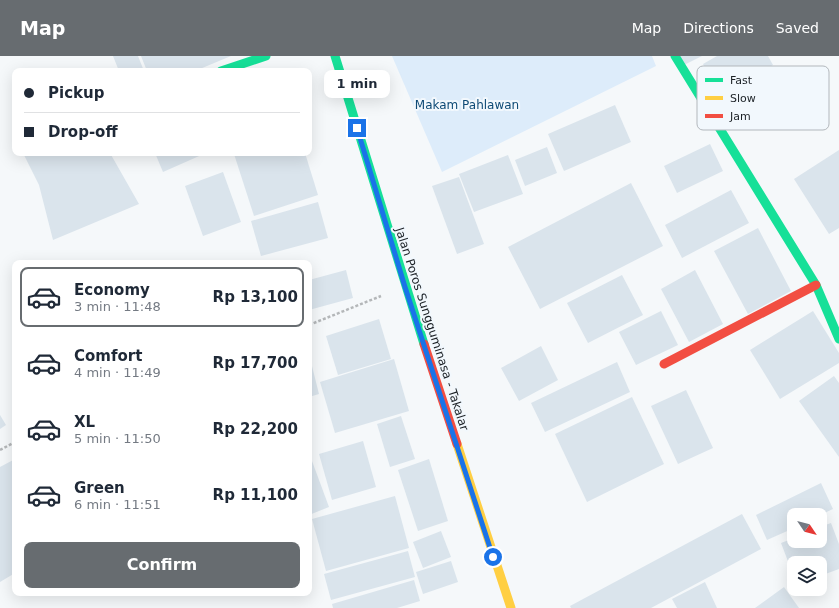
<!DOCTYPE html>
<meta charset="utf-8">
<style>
body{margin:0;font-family:"DejaVu Sans",sans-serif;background:#f2f2f3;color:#1f2937;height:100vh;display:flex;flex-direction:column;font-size:15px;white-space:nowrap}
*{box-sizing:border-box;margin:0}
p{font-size:13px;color:#747a83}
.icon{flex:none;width:22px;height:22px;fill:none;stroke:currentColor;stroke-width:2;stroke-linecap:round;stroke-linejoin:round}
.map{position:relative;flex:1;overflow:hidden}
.details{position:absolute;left:12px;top:204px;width:300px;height:336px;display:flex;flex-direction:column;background:#fff;border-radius:8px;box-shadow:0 4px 16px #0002}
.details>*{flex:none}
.banner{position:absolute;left:12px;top:12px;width:300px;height:88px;border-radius:8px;box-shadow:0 4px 16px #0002;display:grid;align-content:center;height:88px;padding:0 12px;background:#fff}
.needle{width:26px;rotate:125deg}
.controls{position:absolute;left:787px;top:452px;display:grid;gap:8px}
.controls a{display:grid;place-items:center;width:40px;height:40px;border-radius:8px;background:#fff;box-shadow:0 4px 16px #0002;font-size:20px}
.end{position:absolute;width:18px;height:18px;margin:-9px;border:5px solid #1a73e8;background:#fff;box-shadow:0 0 0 2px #fff}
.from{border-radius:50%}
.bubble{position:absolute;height:28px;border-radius:8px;background:#fff;box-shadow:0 4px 16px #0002;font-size:13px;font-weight:700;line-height:28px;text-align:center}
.banner b{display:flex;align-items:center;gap:14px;height:38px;font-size:15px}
.banner b+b{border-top:1px solid #e0e1e3}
.banner i{width:10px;height:10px;background:#1f2937}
ul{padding:7px 0 0;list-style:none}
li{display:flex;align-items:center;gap:12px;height:60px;margin:0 8px 6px;padding:0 4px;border:2px solid transparent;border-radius:8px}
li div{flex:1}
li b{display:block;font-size:15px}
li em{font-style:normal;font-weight:700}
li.selected{border-color:#676c70}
li>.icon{width:36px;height:36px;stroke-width:1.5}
.button{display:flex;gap:8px;margin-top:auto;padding:8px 12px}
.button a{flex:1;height:46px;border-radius:8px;background:#676c70;color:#fff;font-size:16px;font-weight:700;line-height:46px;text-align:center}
header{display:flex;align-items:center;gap:24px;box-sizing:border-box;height:56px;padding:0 20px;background:#676c70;color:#fff}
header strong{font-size:19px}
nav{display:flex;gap:22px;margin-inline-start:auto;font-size:14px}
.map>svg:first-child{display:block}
.green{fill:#ddecfa}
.building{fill:#dae4ec}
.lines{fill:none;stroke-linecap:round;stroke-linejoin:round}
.path{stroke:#b4b7b9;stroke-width:2.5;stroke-dasharray:3 2;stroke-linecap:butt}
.fast{stroke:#16e098;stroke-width:9}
.slow{stroke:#ffcf43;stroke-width:9}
.jam{stroke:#f24e42;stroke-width:9}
.route{stroke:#1a73e8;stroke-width:5}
.labels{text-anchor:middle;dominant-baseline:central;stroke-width:4;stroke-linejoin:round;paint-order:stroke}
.park-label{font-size:12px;fill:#0e4a75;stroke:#f2f8fd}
.street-label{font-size:12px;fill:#1b2025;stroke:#f2f8fd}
.key{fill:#f2f8fd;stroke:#b2b7bc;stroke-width:1}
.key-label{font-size:11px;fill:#1b2025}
</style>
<header>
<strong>Map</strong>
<nav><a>Map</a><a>Directions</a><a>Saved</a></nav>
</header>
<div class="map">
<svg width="839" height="552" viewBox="0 0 839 552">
<rect width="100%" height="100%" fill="#f5f8fa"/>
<path class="green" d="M392,0H652L656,10L442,116Z"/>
<g class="building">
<path d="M113,0H138L144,15H119Z"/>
<path d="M141,0H231L195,15H147Z"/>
<path d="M680,0H702L684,9Z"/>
<path d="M717,0H768L773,9L720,39L703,8Z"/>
<path d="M615,49L631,86L564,115L548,78Z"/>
<path d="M710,88L723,115L677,137L664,110Z"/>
<path d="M547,91L557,117L525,130L515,104Z"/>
<path d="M839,94V172L829,178L794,123Z"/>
<path d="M23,97H110L139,148L53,184L39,129Z"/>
<path d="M155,97H206L163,116Z"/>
<path d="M305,97L318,139L254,160L234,98Z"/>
<path d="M508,99L523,138L474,156L459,118Z"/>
<path d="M223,116L241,166L203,180L185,130Z"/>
<path d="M459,121L484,188L457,198L432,130Z"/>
<path d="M631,127L663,190L540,253L508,191Z"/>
<path d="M731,134L749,167L682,202L665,169Z"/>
<path d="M318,146L328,182L261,200L251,165Z"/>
<path d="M758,172L791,235L748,258L714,195Z"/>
<path d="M346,214L353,242L309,254V224Z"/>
<path d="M695,214L723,268L689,286L661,233Z"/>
<path d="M622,219L643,259L588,287L567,247Z"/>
<path d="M661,255L678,289L636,309L619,276Z"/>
<path d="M813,255L839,297V307L780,343L750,294Z"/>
<path d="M379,263L391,303L338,319L326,280Z"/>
<path d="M541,290L558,324L519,345L501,312Z"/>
<path d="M309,298L319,338L309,341Z"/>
<path d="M394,303L409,355L335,377L320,326Z"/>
<path d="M617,306L630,336L545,376L531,347Z"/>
<path d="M834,320L839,327V401L799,345Z"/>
<path d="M686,334L713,392L678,408L651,350Z"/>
<path d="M632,341L664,408L587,446L555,378Z"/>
<path d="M0,359L6,369L0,373Z"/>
<path d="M401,360L415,403L390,411L377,368Z"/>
<path d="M363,385L376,431L332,444L319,398Z"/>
<path d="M15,403V517L0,526V411Z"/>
<path d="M429,403L448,465L418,475L398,414Z"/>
<path d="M312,405L329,451L309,459V407Z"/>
<path d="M821,427L833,453L820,459H794V472L767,484L756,459Z"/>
<path d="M395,440L409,492L326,515L312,463Z"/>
<path d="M742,458L761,493L651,552H571L570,550Z"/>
<path d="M831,467L839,488V513L820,520V507H794V521L781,487L794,482V485H820V471Z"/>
<path d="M441,475L451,501L423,512L413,486Z"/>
<path d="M408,495L415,521L331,544L324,518Z"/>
<path d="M451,505L458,526L423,538L416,516Z"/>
<path d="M414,524L420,545L397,552H333L332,548Z"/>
<path d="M705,526L717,552H677L672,543Z"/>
<path d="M784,531L799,552H755Z"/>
</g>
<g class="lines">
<g class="path">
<path d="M309,269L381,240"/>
<path d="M0,394L15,386"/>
</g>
<g class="fast">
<path d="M335,0L424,288"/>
<path d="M675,0L816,229L839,283"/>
<path d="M221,15L266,0"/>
</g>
<path class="slow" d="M457,388L511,552"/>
<g class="jam">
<path d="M424,288L457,388"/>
<path d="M664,308L816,229"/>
</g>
</g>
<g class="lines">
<path class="route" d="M357,72L405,231L493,501"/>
</g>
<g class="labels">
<g class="park-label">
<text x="467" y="49">Makam Pahlawan</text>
</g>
<g class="street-label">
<text transform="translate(432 273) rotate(72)">Jalan Poros Sungguminasa - Takalar</text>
</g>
</g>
<rect x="697" y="10" width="132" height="64" rx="6" class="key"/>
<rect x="705" y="22" width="18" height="4" fill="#16e098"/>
<rect x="705" y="40" width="18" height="4" fill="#ffcf43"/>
<rect x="705" y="58" width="18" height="4" fill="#f24e42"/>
<g class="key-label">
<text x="730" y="28">Fast</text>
<text x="730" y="46">Slow</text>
<text x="730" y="64">Jam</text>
</g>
</svg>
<div class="controls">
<a><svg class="needle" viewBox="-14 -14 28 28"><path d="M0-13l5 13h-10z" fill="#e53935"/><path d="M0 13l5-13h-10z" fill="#747a83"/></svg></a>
<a><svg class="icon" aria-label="layers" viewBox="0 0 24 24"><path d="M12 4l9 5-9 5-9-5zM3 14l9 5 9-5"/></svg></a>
</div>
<i class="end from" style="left:493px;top:501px"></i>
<i class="end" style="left:357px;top:72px"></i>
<div class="bubble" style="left:324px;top:14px;width:66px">1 min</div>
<div class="banner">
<b><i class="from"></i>Pickup</b>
<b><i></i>Drop-off</b>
</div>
<section class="details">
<ul>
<li class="selected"><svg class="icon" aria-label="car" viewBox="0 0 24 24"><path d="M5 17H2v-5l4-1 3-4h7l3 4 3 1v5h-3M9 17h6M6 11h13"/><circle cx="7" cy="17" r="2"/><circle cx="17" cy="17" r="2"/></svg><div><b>Economy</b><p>3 min · 11:48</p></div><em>Rp 13,100</em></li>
<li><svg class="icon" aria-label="car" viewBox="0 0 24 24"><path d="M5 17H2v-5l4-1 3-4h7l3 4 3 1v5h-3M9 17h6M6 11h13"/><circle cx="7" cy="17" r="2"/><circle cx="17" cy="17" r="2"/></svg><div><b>Comfort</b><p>4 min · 11:49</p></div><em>Rp 17,700</em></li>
<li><svg class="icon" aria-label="car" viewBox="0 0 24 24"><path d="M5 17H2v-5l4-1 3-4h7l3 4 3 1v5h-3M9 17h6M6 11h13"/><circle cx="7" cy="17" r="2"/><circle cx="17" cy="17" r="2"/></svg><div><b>XL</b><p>5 min · 11:50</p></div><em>Rp 22,200</em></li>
<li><svg class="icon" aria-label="car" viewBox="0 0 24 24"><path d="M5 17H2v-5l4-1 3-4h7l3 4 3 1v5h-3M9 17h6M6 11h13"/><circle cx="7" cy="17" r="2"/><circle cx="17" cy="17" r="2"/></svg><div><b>Green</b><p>6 min · 11:51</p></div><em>Rp 11,100</em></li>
</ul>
<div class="button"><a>Confirm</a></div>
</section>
</div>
